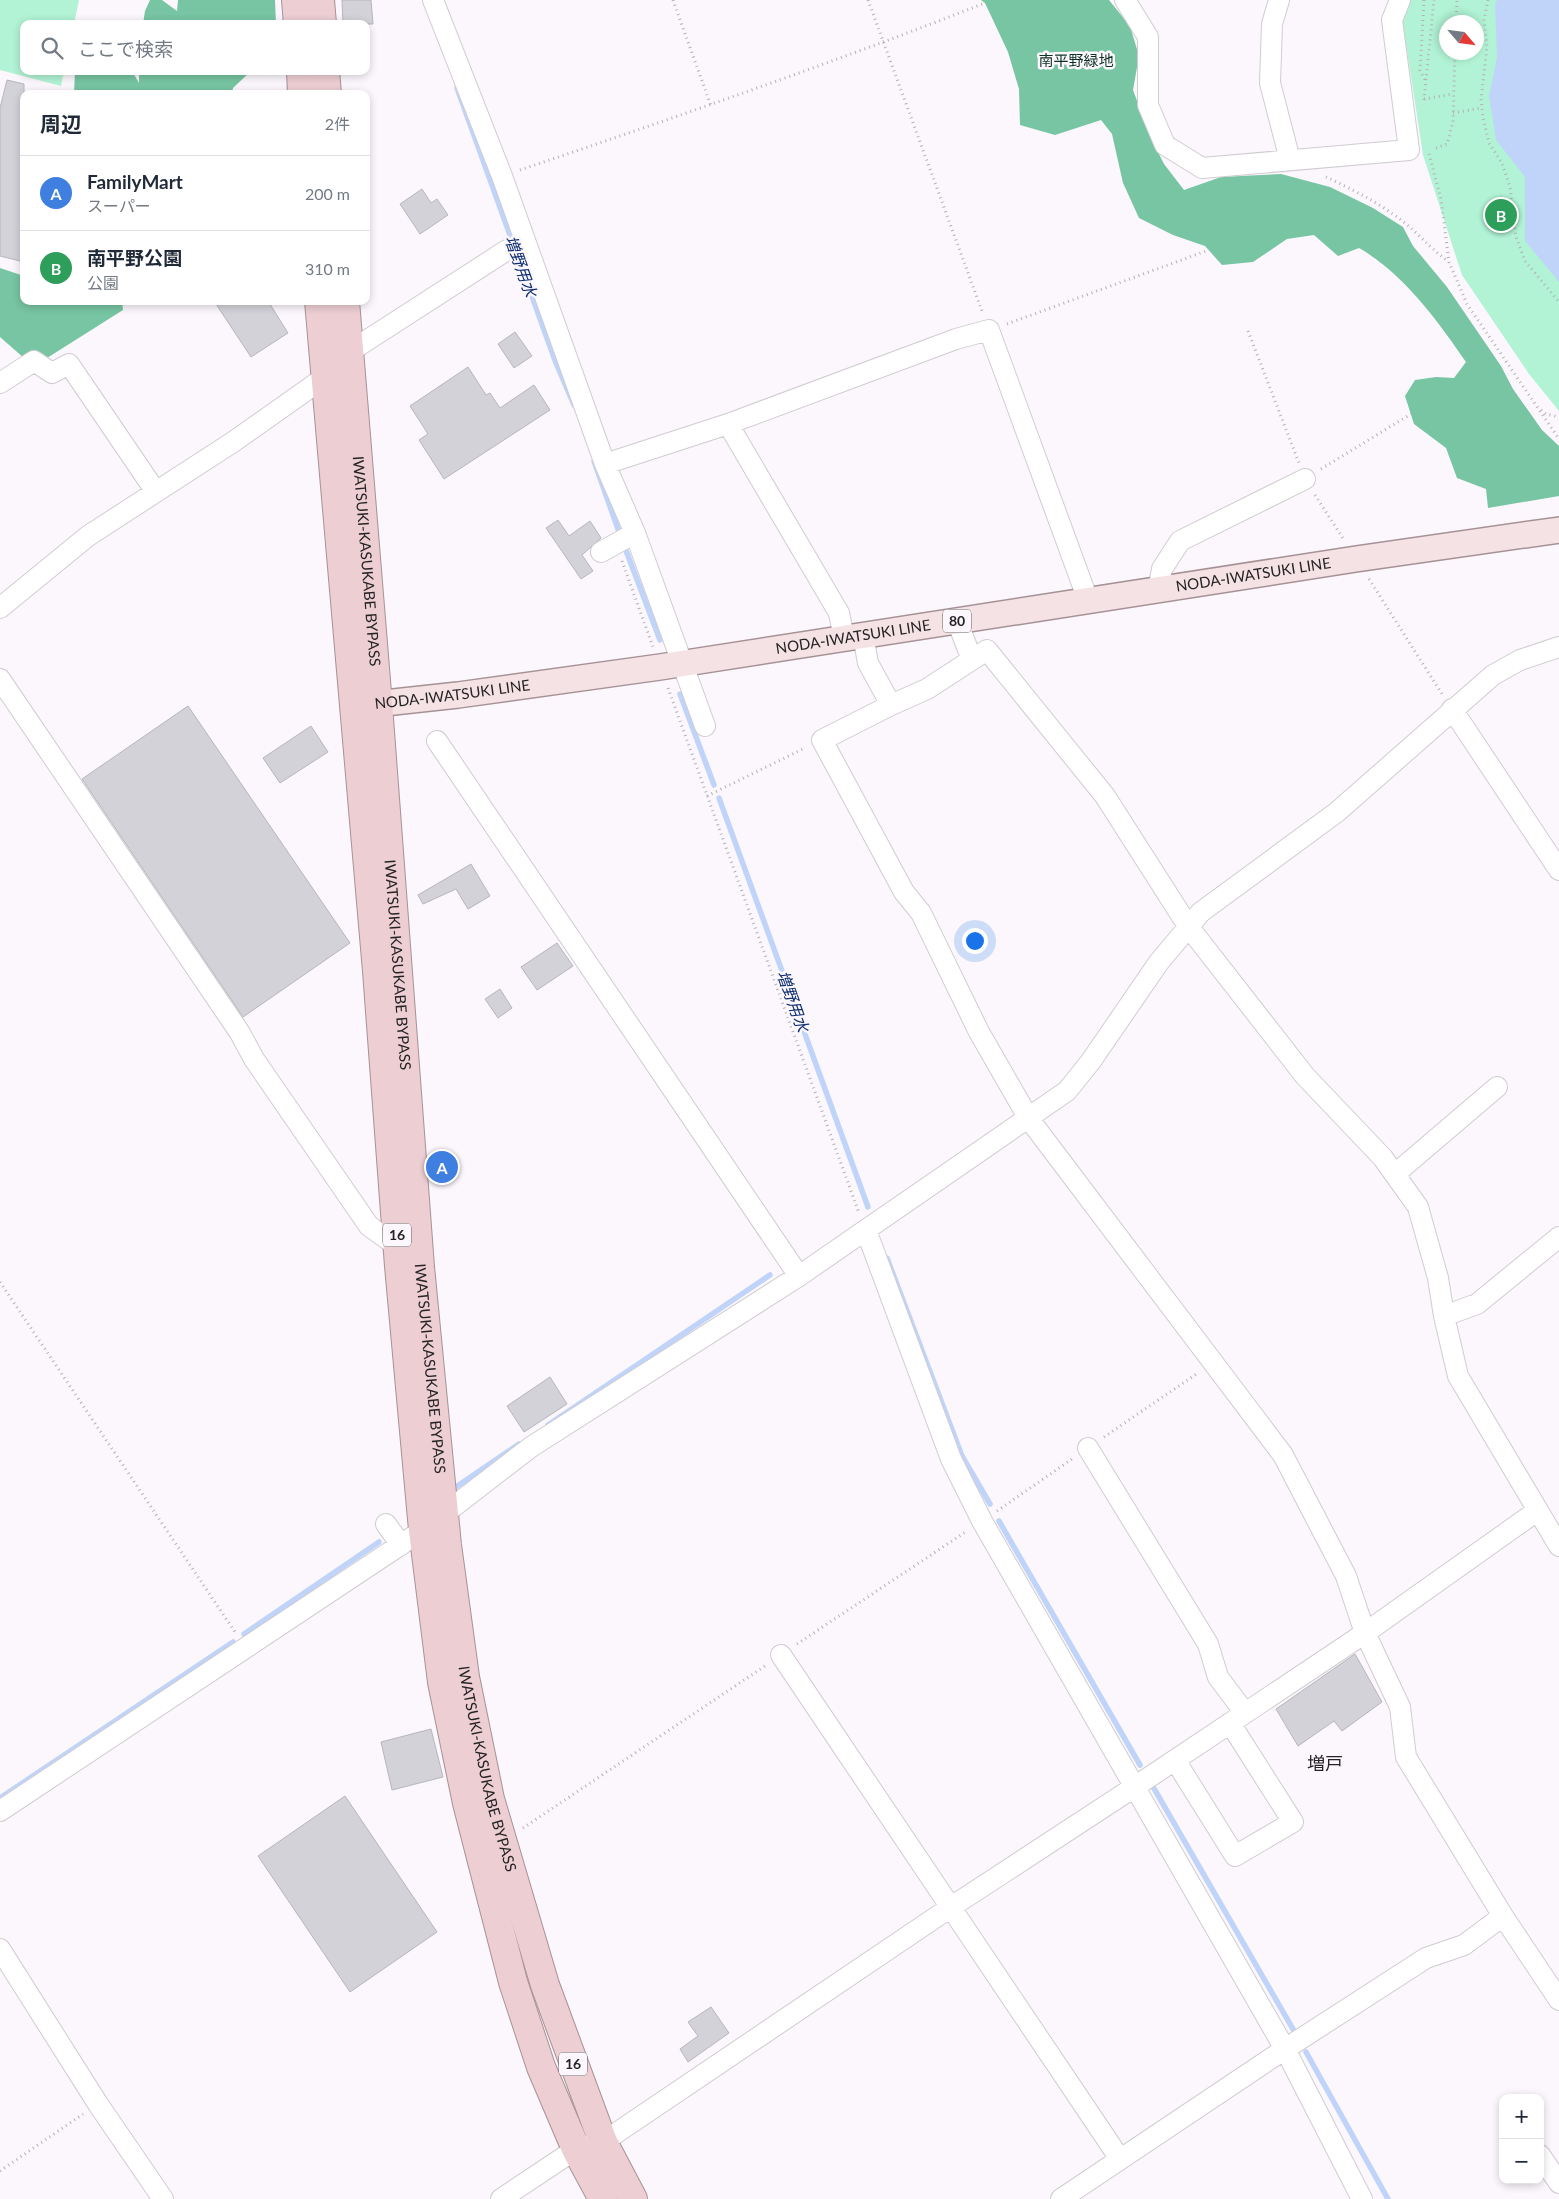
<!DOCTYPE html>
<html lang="ja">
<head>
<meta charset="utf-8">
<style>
	body { margin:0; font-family:Lato,"Noto Sans JP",sans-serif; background:#f2f2f3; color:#1f2937 }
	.controls { position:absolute; right:15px; bottom:15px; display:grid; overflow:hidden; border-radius:10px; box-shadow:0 2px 8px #0003 }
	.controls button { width:45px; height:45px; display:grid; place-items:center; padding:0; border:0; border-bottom:1px solid #e0e1e3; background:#fff; color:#1f2937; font:25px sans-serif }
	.compass { position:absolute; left:1439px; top:15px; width:45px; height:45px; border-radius:50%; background:#fff; box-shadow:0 2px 8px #0003; rotate:118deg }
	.you { position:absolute; left:974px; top:940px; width:18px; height:18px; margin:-12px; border:4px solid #fff; border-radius:50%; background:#1a73e8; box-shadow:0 0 0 8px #1a73e833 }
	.badge { display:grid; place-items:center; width:32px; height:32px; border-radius:50%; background:#b547a6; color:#fff; font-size:16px; font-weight:700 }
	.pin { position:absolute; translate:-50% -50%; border:2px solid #fff; box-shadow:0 1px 5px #0006 }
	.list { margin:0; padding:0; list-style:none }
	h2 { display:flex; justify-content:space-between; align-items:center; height:65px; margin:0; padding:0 20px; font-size:21px }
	h2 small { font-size:16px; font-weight:400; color:#747a83 }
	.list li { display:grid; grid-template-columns:32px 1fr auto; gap:15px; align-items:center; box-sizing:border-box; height:75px; padding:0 20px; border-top:1px solid #e0e1e3 }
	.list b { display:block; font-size:19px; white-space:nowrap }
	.list p { margin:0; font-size:16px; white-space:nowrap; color:#747a83 }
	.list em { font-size:16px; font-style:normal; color:#747a83 }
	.icon { flex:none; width:28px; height:28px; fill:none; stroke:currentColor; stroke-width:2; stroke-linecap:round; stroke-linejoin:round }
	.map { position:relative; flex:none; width:1559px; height:2199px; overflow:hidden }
	.search { position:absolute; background:#fff; box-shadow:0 2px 8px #0003; left:20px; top:20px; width:350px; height:55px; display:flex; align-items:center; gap:12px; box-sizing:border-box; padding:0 18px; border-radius:10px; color:#747a83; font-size:19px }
	.panel { position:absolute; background:#fff; box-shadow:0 2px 8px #0003; left:20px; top:90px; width:350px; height:215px; border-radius:10px }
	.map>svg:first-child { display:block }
</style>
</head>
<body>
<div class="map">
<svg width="1559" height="2199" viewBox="0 0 1559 2199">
	<rect width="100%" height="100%" fill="#fbf7fc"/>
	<path fill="#b1f3d4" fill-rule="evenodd" d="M 0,0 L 79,0 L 74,24 L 24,24 L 24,71 L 64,71 L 61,86 L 0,70 Z
		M 1409,0 L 1559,0 L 1559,411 L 1529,374 L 1462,275 L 1423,155 L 1402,18 ZM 1446,22 L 1476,22 L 1476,52 L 1446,52 Z"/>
	<path fill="#77c5a2" d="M 150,0 L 162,0 L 177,11 L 178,0 L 275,0 L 276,24 L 143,24 L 145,11 Z
		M 981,0 L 1109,0 L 1130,26 L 1139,56 L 1133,90 L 1150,136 L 1164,164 L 1184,190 L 1221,177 L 1281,174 L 1330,187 L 1373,208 L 1403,227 L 1413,246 L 1447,287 L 1501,366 L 1513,389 L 1542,430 L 1559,446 L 1559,496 L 1488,508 L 1486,489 L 1457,478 L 1446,448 L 1414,424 L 1405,396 L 1415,380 L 1436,377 L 1454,378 L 1466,362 C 1437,320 1404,274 1359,248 L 1338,256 L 1314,235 L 1287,239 L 1253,262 L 1222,265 L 1205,246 L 1173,235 L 1139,218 L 1123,183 L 1112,134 L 1101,120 L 1055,135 L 1020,125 L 1019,89 L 1008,52 L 985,3 Z
		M 75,71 L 132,71 L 139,83 L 139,71 L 251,71 L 233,88 L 232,94 L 74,94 Z
		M 0,268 L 24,276 L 24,301 L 122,301 L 123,310 L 47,358 L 24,358 L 0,337 Z"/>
	<path fill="#c0d4f9" d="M 1497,0 L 1559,0 L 1559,282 L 1525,241 L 1525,177 L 1496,140 L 1489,96 L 1497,57 L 1495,5 Z"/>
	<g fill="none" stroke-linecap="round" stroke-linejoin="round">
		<path stroke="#c0d4f9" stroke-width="5.5" d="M 457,88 L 556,363 L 574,405
			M 594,461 L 619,532
			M 625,548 L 660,640
			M 680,694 L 714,785
			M 719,798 L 868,1207
			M 887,1258 L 962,1456 L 990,1504
			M 548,1425 L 770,1275
			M 453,1489 L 519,1444
			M 999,1521 L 1140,1765
			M 244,1634 L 379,1542
			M 1152,1785 L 1297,2036
			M 0,1798 L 233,1642
			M 1306,2052 L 1388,2199"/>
	</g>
	<path fill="#d2d2d8" stroke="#b6b6bc" d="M 342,0 L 371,0 L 373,24 L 343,24 Z
		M 7,80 L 24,84 L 24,262 L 0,256 L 0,108 Z
		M 422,189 L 431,203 L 437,199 L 448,215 L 420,234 L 400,204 Z
		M 214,301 L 268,301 L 288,333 L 251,357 Z
		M 515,332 L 532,356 L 514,368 L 498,344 Z
		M 468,367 L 486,395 L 490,393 L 500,408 L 534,385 L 550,410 L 444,479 L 419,440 L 428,434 L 410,406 Z
		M 558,520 L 569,536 L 590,521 L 601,538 L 582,555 L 593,571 L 581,579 L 546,528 Z
		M 188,706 L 350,943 L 243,1017 L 82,779 Z
		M 311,726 L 328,752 L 280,783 L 263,758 Z
		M 471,864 L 490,896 L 468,909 L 456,889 L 423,904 L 418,895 Z
		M 557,943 L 573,966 L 537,990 L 521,967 Z
		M 500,989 L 512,1008 L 498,1018 L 485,999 Z
		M 550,1377 L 567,1404 L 524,1432 L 507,1406 Z
		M 1355,1654 L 1382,1702 L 1342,1731 L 1334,1721 L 1298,1746 L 1276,1709 Z
		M 431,1729 L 443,1777 L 392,1790 L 381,1742 Z
		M 345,1796 L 437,1932 L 350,1992 L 258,1856 Z
		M 711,2007 L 729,2033 L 688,2062 L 680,2049 L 698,2036 L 688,2022 Z"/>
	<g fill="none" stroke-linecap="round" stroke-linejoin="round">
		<g stroke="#d0ccd1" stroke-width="22">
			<path id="minor" d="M 433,0 L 502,176 L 605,464 L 635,533 L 705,726
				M 1125,0 L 1148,37 L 1148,105 L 1165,145 L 1202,168 L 1409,150 L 1392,20 L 1400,0
				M 1279,0 L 1272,24 L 1270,83 L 1290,160
				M 0,383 L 34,361 L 52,373 L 69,364 L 156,492
				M 728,424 L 839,613 L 844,638
				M 605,464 L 728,424 L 956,339 L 989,330 L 1088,600
				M 601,552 L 635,533
				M 1158,590 L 1162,569 L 1180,541 L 1305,479
				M 0,608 L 88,536 L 233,442 L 325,377 L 349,352 L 507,250
				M 957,621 L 972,660
				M 863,635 L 868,663 L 891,705
				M 0,679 L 240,1033 L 254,1059 L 369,1226 L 397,1246
				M 1452,709 L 1559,870
				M 437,741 L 799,1276
				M 1395,1174 L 1497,1087
				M 866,1230 L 951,1459 L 982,1521 L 1285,2049 L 1362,2199
				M 1444,1316 L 1477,1304 L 1559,1237
				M 1088,1448 L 1208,1644 L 1218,1677 L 1245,1713
				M 444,1514 L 531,1447 L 799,1276 L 1067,1091 L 1091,1061 L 1159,962 L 1201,912 L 1337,812 L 1493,675 L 1520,660 L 1559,647
				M 386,1524 L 401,1545
				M 1559,1546 L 1458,1376 L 1444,1316 L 1438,1278 L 1418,1207 L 1383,1158 L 1305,1076 L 1188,926 L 1105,796 L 987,650 L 927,689 L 891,705 L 822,740 L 904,892 L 921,913 L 979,1032 L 1029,1119 L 1283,1455 L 1346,1576 L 1365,1633 L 1400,1707 L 1406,1757 L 1503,1916 L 1559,2000
				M 781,1655 L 1120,2159
				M 1175,1760 L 1235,1856 L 1293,1822 L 1230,1723
				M 0,1811 L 423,1530
				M 0,1949 L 98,2104 L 163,2199
				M 1540,2155 L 1559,2183
				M 501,2199 L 576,2149 L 603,2142 L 951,1907 L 1136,1786 L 1365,1633 L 1537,1511
				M 1061,2199 L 1285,2049 L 1426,1958 L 1464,1945 L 1503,1916"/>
		</g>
		<g stroke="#a69296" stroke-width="28">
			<g id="major">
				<path id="s1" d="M 357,706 L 458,695 L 660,667 L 1356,559 L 1559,530"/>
			</g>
		</g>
		<g stroke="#a69296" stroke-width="30">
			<g id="highway">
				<path d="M 296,0 L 298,24"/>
				<path d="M 320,0 L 322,24"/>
				<path d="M 301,71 L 302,94"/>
				<path d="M 325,71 L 327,94"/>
				<path d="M 319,301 L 377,971 L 399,1266 L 423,1530 L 442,1682 L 467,1803 L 513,1982 L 541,2067 L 576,2149 L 603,2199"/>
				<path id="s2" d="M 345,301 L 378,705 L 420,1267 L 447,1545 L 465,1677 L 490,1799 L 545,1985 L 603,2142 L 633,2199"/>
			</g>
		</g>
		<path stroke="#b4b1b5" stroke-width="3" stroke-dasharray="1 4" stroke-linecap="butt" d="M 673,0 L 711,106
			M 868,0 L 982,311
			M 1424,0 L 1420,70 L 1425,80
			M 1488,0 L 1484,20 L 1487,47 L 1481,99 L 1483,118 L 1489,143 L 1502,163 L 1510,187 L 1516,237 L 1525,261 L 1559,302
			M 1456,22 L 1457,0
			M 1424,99 L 1453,94
			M 1424,100 L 1434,0
			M 1453,113 L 1482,108
			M 1436,148 L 1447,144 L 1453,122 L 1455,52
			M 1429,154 L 1441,199 L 1449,262 L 1467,304 L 1559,439
			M 520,170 C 677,117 832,63 985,3
			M 1326,177 C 1356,191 1389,208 1413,230 C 1425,241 1435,252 1448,261
			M 1007,324 L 1206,251
			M 1248,331 L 1299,463
			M 1541,410 L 1546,414 L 1559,417
			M 1321,469 L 1411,414
			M 1315,495 L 1344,540
			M 622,561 L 653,647
			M 1369,579 L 1442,694
			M 668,688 L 859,1213
			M 707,796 L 805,748
			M 0,1282 L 235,1632
			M 1104,1437 L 1198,1373
			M 997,1511 L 1072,1459
			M 797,1644 L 967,1531
			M 523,1828 L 765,1666
			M 0,2171 L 83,2114"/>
		<use href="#minor" stroke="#fff" stroke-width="20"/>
		<use href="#major" stroke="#f4e2e5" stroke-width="25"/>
		<use href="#highway" stroke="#ecced3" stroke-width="28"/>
	</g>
	<g text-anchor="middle" stroke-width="5" stroke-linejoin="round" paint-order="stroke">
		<g fill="#fbf7fc" stroke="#656366" stroke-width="1">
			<rect x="943" y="609.5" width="28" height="23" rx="4"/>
			<rect x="383" y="1223.5" width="28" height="23" rx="4"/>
			<rect x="559" y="2052.5" width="28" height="23" rx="4"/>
		</g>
		<g font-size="14" font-weight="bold" fill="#252325">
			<text x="957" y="626">80</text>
			<text x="397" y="1240">16</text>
			<text x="573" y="2069">16</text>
		</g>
		<g font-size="15" fill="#0d3223" stroke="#fbf7fc">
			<text x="1076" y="66">南平野緑地</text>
		</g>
		<g font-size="15" fill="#252325" stroke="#fbf7fc">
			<text dy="5" stroke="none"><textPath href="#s2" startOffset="261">IWATSUKI-KASUKABE BYPASS</textPath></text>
			<text dy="5" stroke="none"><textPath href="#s1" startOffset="906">NODA-IWATSUKI LINE</textPath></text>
			<text dy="5" stroke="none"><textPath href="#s1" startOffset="501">NODA-IWATSUKI LINE</textPath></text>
			<text dy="5" stroke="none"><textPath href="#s1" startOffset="96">NODA-IWATSUKI LINE</textPath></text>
			<text dy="5" stroke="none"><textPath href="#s2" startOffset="666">IWATSUKI-KASUKABE BYPASS</textPath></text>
			<text dy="5" stroke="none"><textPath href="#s2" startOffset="1071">IWATSUKI-KASUKABE BYPASS</textPath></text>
			<text dy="5" stroke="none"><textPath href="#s2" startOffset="1476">IWATSUKI-KASUKABE BYPASS</textPath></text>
		</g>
		<g font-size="16" font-style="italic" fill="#0f2f73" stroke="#fbf7fc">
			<text transform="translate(521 266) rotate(70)" y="6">増野用水</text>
			<text transform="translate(793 1001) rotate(70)" y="6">増野用水</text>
		</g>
		<g font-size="18" fill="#252325" stroke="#fbf7fc">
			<text x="1325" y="1770">増戸</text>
		</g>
	</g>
</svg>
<div class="controls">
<button>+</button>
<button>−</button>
</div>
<svg class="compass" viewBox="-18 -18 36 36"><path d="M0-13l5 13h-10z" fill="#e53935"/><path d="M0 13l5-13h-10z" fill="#747a83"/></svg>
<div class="you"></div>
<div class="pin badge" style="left:442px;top:1167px;background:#3f7fe0">A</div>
<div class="pin badge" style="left:1501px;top:215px;background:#2e9e5b">B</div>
<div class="search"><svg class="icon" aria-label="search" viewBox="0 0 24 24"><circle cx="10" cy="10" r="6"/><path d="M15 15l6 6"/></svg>ここで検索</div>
<section class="panel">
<h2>周辺<small>2件</small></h2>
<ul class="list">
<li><span class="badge" style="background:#3f7fe0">A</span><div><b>FamilyMart</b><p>スーパー</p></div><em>200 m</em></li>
<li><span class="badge" style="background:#2e9e5b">B</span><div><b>南平野公園</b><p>公園</p></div><em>310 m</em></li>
</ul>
</section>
</div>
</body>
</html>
